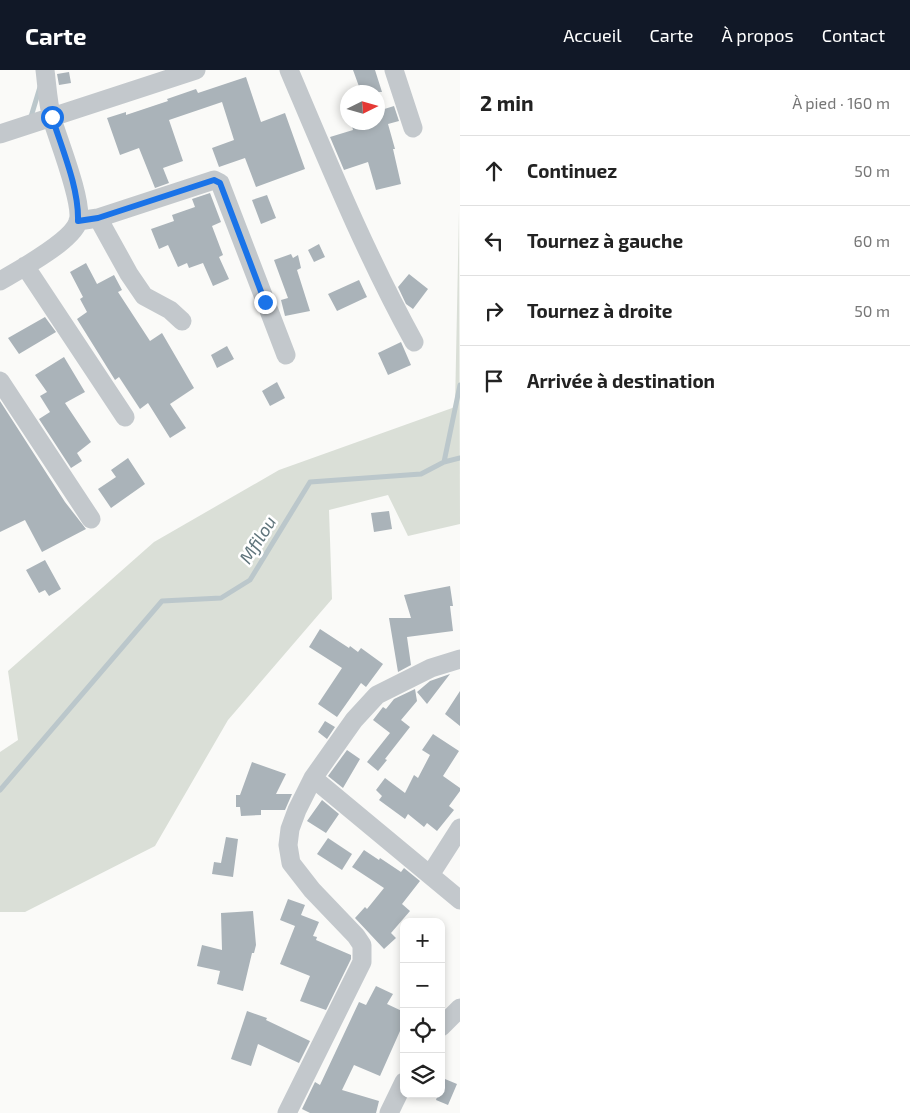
<!DOCTYPE html>
<html lang="fr">
<head>
<meta charset="utf-8">
<style>
	body { margin:0; font-family:"Exo 2",sans-serif; background:#f2f2f2; color:#222 }
	.controls { position:absolute; right:15px; bottom:15px; display:grid; overflow:hidden; border-radius:10px; box-shadow:0 2px 8px #0003 }
	.controls button { width:45px; height:45px; display:grid; place-items:center; padding:0; border:0; border-bottom:1px solid #e0e0e0; background:#fff; color:#222; font:25px sans-serif }
	.compass { position:absolute; left:340px; top:15px; width:45px; height:45px; border-radius:50%; background:#fff; box-shadow:0 2px 8px #0003; rotate:85deg }
	.stop { position:absolute; width:15px; height:15px; margin:-11px; border:4px solid #1a73e8; border-radius:50%; background:#fff }
	.stop.end { background:#1a73e8; border-color:#fff; box-shadow:0 1px 5px #0008 }
	.list { margin:0; padding:0; list-style:none }
	h2 { display:flex; justify-content:space-between; align-items:center; height:65px; margin:0; padding:0 20px; font-size:21px }
	h2 small { font-size:16px; font-weight:400; color:#767676 }
	.list li { display:grid; grid-template-columns:32px 1fr auto; gap:15px; align-items:center; box-sizing:border-box; height:70px; padding:0 20px; border-top:1px solid #e0e0e0 }
	.list b { display:block; font-size:19px; white-space:nowrap }
	.list em { font-size:16px; font-style:normal; color:#767676 }
	.icon { flex:none; width:28px; height:28px; fill:none; stroke:currentColor; stroke-width:2; stroke-linecap:round; stroke-linejoin:round }
	.map { position:relative; flex:none; width:460px; height:1043px; overflow:hidden }
	header { display:flex; align-items:center; gap:30px; box-sizing:border-box; height:70px; padding:0 25px; background:#111827; color:#fff }
	header strong { font-size:24px }
	nav { display:flex; gap:28px; margin-inline-start:auto; font-size:18px }
	main { display:flex }
	aside { flex:1; background:#fff }
	.map>svg:first-child { display:block }
</style>
</head>
<body>
<header>
<strong>Carte</strong>
<nav><a>Accueil</a><a>Carte</a><a>À propos</a><a>Contact</a></nav>
</header>
<main>
<div class="map">
<svg width="460" height="1043" viewBox="0 0 460 1043">
	<rect width="100%" height="100%" fill="#fafaf8"/>
	<path fill="#dadfd7" d="M 459,141 L 460,454 L 408,466 L 388,425 L 329,440 L 332,529 L 228,650 L 155,776 L 25,842 L 0,842 L 0,682 L 18,670 L 8,601 L 154,472 L 279,400 L 455,337 Z"/>
	<g fill="none" stroke-linecap="round" stroke-linejoin="round">
		<path stroke="#bbc7cb" stroke-width="5" d="M 30,50 L 40,17
			M 444,392 L 460,315
			M 0,720 L 162,531 L 221,528 L 250,510 L 310,412 L 421,404 L 444,392 L 460,388"/>
	</g>
	<path fill="#aab3b9" d="M 353,0 L 375,0 L 382,22 L 361,22 Z
		M 69,2 L 71,13 L 59,15 L 57,4 Z
		M 246,7 L 261,52 L 285,43 L 305,99 L 256,117 L 245,88 L 219,97 L 212,78 L 234,70 L 222,32 L 169,50 L 183,91 L 163,98 L 169,113 L 155,118 L 139,78 L 120,85 L 107,48 L 126,42 L 126,45 L 168,31 L 167,29 L 196,19 L 198,23 Z
		M 394,36 L 399,51 L 388,54 L 395,79 L 393,79 L 401,114 L 376,120 L 368,92 L 344,100 L 330,67 L 353,60 L 351,52 L 378,52 L 378,41 Z
		M 210,123 L 221,152 L 212,156 L 223,185 L 219,187 L 229,209 L 213,216 L 203,193 L 189,198 L 187,193 L 178,197 L 168,175 L 159,179 L 151,159 L 174,151 L 172,145 L 195,137 L 192,129 Z
		M 267,125 L 276,148 L 261,154 L 252,130 Z
		M 319,174 L 325,187 L 314,192 L 308,180 Z
		M 291,184 L 293,188 L 298,185 L 301,198 L 297,200 L 310,241 L 285,246 L 281,230 L 288,228 L 274,190 Z
		M 86,193 L 97,214 L 114,205 L 122,220 L 118,222 L 150,271 L 162,263 L 194,318 L 170,334 L 186,358 L 170,368 L 148,333 L 140,339 L 119,307 L 115,310 L 77,249 L 87,242 L 80,229 L 83,227 L 70,202 Z
		M 409,204 L 428,219 L 413,239 L 406,234 L 398,217 Z
		M 359,210 L 367,227 L 337,241 L 328,224 Z
		M 45,247 L 56,262 L 19,284 L 8,268 Z
		M 401,272 L 411,295 L 388,305 L 378,283 Z
		M 227,276 L 234,289 L 217,298 L 211,285 Z
		M 64,287 L 85,322 L 65,333 L 91,372 L 77,383 L 82,391 L 71,398 L 39,349 L 50,342 L 40,326 L 47,322 L 35,305 Z
		M 277,312 L 285,328 L 270,336 L 262,321 Z
		M 0,331 L 65,432 L 86,459 L 42,482 L 25,450 L 0,462 Z
		M 128,388 L 145,414 L 111,438 L 98,419 L 116,407 L 111,400 Z
		M 389,441 L 392,459 L 374,462 L 371,443 Z
		M 45,490 L 61,519 L 49,526 L 45,520 L 39,523 L 26,500 Z
		M 450,516 L 453,536 L 450,536 L 453,561 L 407,567 L 411,595 L 398,602 L 389,548 L 411,548 L 404,525 Z
		M 320,559 L 349,578 L 350,576 L 358,582 L 361,578 L 383,594 L 366,617 L 361,613 L 337,647 L 318,634 L 342,598 L 309,577 Z
		M 450,604 L 427,634 L 417,622 L 430,611 Z
		M 415,619 L 417,631 L 401,650 L 410,657 L 385,689 L 387,690 L 378,701 L 367,692 L 390,663 L 373,650 L 383,637 L 386,639 L 394,629 Z
		M 460,621 L 460,656 L 445,644 Z
		M 325,651 L 335,657 L 327,669 L 318,662 Z
		M 433,664 L 459,681 L 443,706 L 460,718 L 460,721 L 449,736 L 454,740 L 437,761 L 427,753 L 424,757 L 408,744 L 405,749 L 379,730 L 382,726 L 376,720 L 385,708 L 405,723 L 414,705 L 418,708 L 430,685 L 422,680 Z
		M 347,680 L 360,689 L 343,718 L 328,706 Z
		M 252,692 L 286,704 L 276,724 L 292,724 L 285,740 L 261,740 L 261,745 L 241,746 L 240,737 L 236,737 L 236,725 L 240,725 Z
		M 322,730 L 339,744 L 326,763 L 307,751 Z
		M 226,767 L 238,769 L 233,807 L 212,804 L 214,792 L 221,793 Z
		M 328,768 L 352,784 L 342,800 L 317,784 Z
		M 364,780 L 379,790 L 380,788 L 401,802 L 404,798 L 420,811 L 402,834 L 410,841 L 391,863 L 396,868 L 384,879 L 355,848 L 365,837 L 367,839 L 384,818 L 352,797 Z
		M 288,829 L 305,835 L 301,845 L 319,852 L 313,866 L 317,867 L 316,870 L 351,885 L 351,889 L 326,940 L 300,931 L 310,906 L 280,894 L 295,856 L 280,850 Z
		M 253,841 L 256,875 L 254,883 L 252,883 L 243,921 L 217,914 L 220,901 L 197,896 L 202,875 L 222,880 L 221,843 Z
		M 376,916 L 393,924 L 387,934 L 404,942 L 404,952 L 380,1006 L 354,995 L 342,1020 L 379,1031 L 376,1043 L 310,1043 L 302,1039 L 315,1012 L 320,1015 L 359,932 L 366,935 Z
		M 247,941 L 267,948 L 266,950 L 310,971 L 299,993 L 258,974 L 251,996 L 231,989 Z
		M 445,1009 L 457,1014 L 448,1035 L 436,1030 L 438,1024 L 441,1024 L 441,1017 Z"/>
	<g fill="none" stroke-linecap="round" stroke-linejoin="round">
		<path stroke="#c3c8cc" stroke-width="19" d="M 289,0 C 328,92 366,185 414,272
			M 394,0 L 413,58
			M 0,64 L 196,0
			M 98,148 L 129,204 L 144,226 L 170,240 L 182,251
			M 78,151 L 98,148 L 214,110 L 220,113 L 286,285
			M 25,196 L 125,347
			M 0,211 C 19,200 71,172 78,152 C 84,134 58,69 52,49 C 48,34 47,16 45,0
			M 0,311 L 91,449
			M 313,708 L 460,830
			M 430,805 L 460,758
			M 441,957 L 460,938
			M 287,1043 L 362,892 L 362,875 L 356,866 L 312,820 L 291,793 L 288,775 L 290,759 L 297,740 L 313,708 L 354,650 L 377,625 L 431,598 L 460,589
			M 389,1043 L 404,1012"/>
	</g>
	<g fill="none" stroke-linecap="round" stroke-linejoin="round">
		<path stroke="#1a73e8" stroke-width="6" d="M 52,47 C 62,79 79,118 78,151 L 98,148 L 214,110 L 220,113 L 265,232"/>
	</g>
	<g text-anchor="middle" stroke-width="5" stroke-linejoin="round" paint-order="stroke">
		<g font-size="18" font-style="italic" fill="#60757c" stroke="#fff">
			<text transform="translate(258 470) rotate(-58)" y="6">Mfilou</text>
		</g>
	</g>
</svg>
<div class="controls">
<button>+</button>
<button>−</button>
<button><svg class="icon" aria-label="locate" viewBox="0 0 24 24"><circle cx="12" cy="12" r="6"/><path d="M12 2v4M12 18v4M2 12h4M18 12h4"/></svg></button>
<button><svg class="icon" aria-label="layers" viewBox="0 0 24 24"><path d="M12 4l9 5-9 5-9-5zM3 14l9 5 9-5"/></svg></button>
</div>
<svg class="compass" viewBox="-18 -18 36 36"><path d="M0-13l5 13h-10z" fill="#e53935"/><path d="M0 13l5-13h-10z" fill="#767676"/></svg>
<div class="stop" style="left:52px;top:47px"></div>
<div class="stop end" style="left:265px;top:232px"></div>
</div>
<aside>
<h2>2 min<small>À pied · 160 m</small></h2>
<ul class="list">
<li><svg class="icon" aria-label="ahead" viewBox="0 0 24 24"><path d="M12 20V5M6 11l6-6 6 6"/></svg><div><b>Continuez</b></div><em>50 m</em></li>
<li><svg class="icon" aria-label="left" viewBox="0 0 24 24"><path d="M17 20v-9H6M10 6l-5 5 5 5"/></svg><div><b>Tournez à gauche</b></div><em>60 m</em></li>
<li><svg class="icon" aria-label="right" viewBox="0 0 24 24"><path d="M7 20v-9h11M14 6l5 5-5 5"/></svg><div><b>Tournez à droite</b></div><em>50 m</em></li>
<li><svg class="icon" aria-label="arrive" viewBox="0 0 24 24"><path d="M6 21V4h12l-3 4 3 4H6"/></svg><div><b>Arrivée à destination</b></div></li>
</ul>
</aside>
</main>
</body>
</html>
